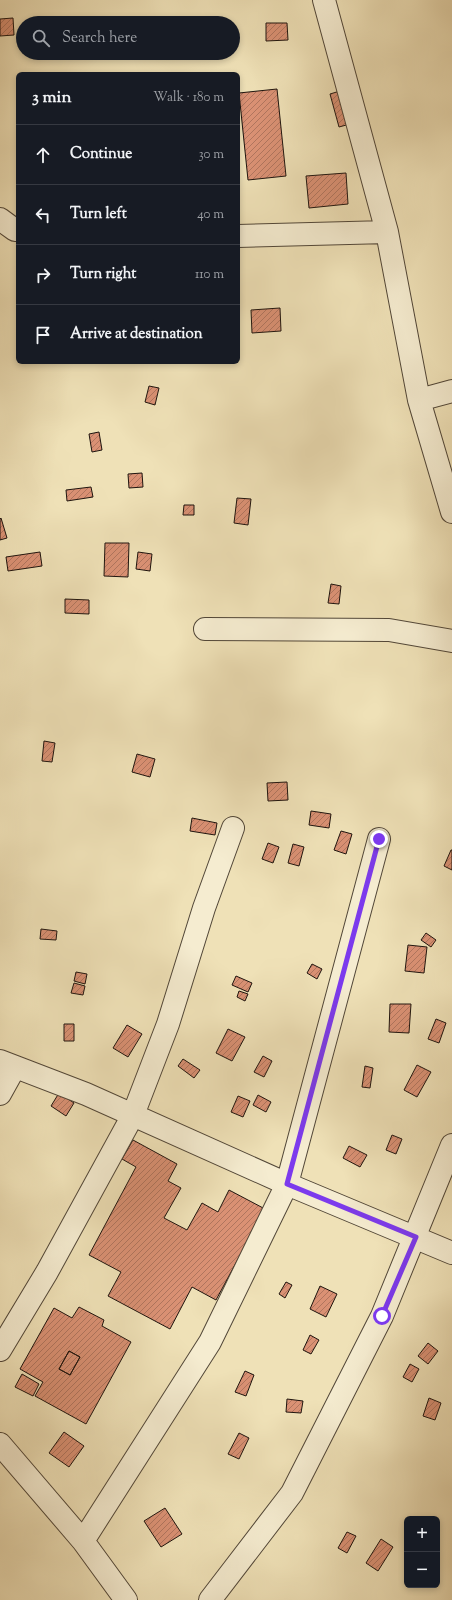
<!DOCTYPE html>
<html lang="en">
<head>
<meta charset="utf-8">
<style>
	body { margin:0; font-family:"Sorts Mill Goudy",serif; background:#20242c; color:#f1f3f6 }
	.controls { position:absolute; right:12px; bottom:12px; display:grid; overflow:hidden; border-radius:6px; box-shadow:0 2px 6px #0003 }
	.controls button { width:36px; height:36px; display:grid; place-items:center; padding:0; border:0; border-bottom:1px solid #363941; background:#171b24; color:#f1f3f6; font:20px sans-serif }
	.stop { position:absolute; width:12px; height:12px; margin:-9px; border:3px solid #7c3aed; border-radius:50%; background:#fff }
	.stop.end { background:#7c3aed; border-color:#fff; box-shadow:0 1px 4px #0008 }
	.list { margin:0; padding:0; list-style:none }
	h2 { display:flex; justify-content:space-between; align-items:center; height:52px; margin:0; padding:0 16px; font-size:17px }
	h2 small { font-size:13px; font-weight:400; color:#9ea1a6 }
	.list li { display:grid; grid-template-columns:26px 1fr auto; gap:12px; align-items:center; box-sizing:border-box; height:60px; padding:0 16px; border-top:1px solid #363941 }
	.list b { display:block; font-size:15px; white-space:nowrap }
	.list em { font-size:13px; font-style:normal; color:#9ea1a6 }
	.icon { flex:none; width:22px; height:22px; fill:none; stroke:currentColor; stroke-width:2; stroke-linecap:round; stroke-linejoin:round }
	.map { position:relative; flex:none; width:452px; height:1600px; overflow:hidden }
	.search { position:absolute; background:#171b24; box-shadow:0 2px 6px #0003; left:16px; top:16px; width:224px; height:44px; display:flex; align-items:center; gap:10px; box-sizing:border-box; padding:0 14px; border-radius:22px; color:#9ea1a6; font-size:15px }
	.panel { position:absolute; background:#171b24; box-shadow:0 2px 6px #0003; left:16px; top:72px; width:224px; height:292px; border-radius:6px }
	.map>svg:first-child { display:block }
</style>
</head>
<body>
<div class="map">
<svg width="452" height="1600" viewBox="0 0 452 1600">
	<defs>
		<pattern id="building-hatch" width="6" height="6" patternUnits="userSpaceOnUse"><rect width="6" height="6" fill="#da9174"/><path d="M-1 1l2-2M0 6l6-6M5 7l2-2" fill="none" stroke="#b0755e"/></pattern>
	</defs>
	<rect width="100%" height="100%" fill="#efe1b7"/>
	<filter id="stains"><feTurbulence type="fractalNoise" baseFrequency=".005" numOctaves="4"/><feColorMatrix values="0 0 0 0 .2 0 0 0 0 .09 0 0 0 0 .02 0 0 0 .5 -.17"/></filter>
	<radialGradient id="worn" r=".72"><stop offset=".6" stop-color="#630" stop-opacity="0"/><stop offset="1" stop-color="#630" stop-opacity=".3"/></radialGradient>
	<path fill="url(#building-hatch)" stroke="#1e140e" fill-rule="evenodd" d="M 13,18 L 14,35 L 0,36 L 0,19 Z
		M 266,23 L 287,23 L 288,40 L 266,41 Z
		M 277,89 L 286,176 L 248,180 L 239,93 Z
		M 340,91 L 350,124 L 339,127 L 330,94 Z
		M 346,173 L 348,204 L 309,208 L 306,176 Z
		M 280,308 L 281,331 L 252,333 L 251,310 Z
		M 149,386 L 159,388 L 155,405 L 145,402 Z
		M 99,432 L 102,450 L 92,452 L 89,434 Z
		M 142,473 L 143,487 L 129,488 L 128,474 Z
		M 91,487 L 93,497 L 67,501 L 66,490 Z
		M 237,498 L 251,499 L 248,525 L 234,523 Z
		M 184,505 L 194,505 L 194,515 L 183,515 Z
		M 1,518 L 7,538 L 0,540 L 0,519 Z
		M 105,543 L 129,543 L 128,577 L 104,576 Z
		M 40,552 L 42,566 L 8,571 L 6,557 Z
		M 138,552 L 152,554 L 150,571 L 136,569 Z
		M 331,584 L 341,586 L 339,604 L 328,603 Z
		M 65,599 L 89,600 L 89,614 L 65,613 Z
		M 44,741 L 55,743 L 52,762 L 42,761 Z
		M 137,754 L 155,759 L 150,777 L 132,772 Z
		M 287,782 L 288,800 L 268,801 L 267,783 Z
		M 311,811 L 331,814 L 329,828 L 309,825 Z
		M 192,818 L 217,823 L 215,835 L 190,831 Z
		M 341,831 L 352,834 L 346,854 L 334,850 Z
		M 268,843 L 279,847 L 273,863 L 262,859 Z
		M 293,844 L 304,847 L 299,866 L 288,863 Z
		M 451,850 L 452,850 L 452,870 L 444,866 Z
		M 41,929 L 57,931 L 56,940 L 40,939 Z
		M 426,933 L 436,940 L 431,947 L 421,940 Z
		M 408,945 L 427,947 L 424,973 L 405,971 Z
		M 312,964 L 322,969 L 317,979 L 307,973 Z
		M 76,972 L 87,974 L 85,984 L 74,981 Z
		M 236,976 L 252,983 L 248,992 L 232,985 Z
		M 74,983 L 85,986 L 83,995 L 71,993 Z
		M 239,991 L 248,994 L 245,1001 L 237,997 Z
		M 390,1004 L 411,1004 L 409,1033 L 389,1032 Z
		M 436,1019 L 446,1023 L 439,1043 L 428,1039 Z
		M 64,1024 L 74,1024 L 74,1041 L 64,1041 Z
		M 127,1025 L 142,1034 L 128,1057 L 113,1048 Z
		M 228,1029 L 245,1037 L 232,1061 L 216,1053 Z
		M 263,1056 L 272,1061 L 264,1077 L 254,1072 Z
		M 183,1059 L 200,1070 L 194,1078 L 178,1066 Z
		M 417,1065 L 431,1072 L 417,1097 L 404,1090 Z
		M 365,1066 L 373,1068 L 370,1088 L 362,1087 Z
		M 59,1093 L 74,1103 L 66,1116 L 51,1106 Z
		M 258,1095 L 271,1102 L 266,1112 L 253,1105 Z
		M 238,1096 L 250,1101 L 243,1117 L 231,1112 Z
		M 392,1135 L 402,1139 L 396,1154 L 386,1150 Z
		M 133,1140 L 177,1164 L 168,1181 L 181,1188 L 164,1218 L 187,1230 L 202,1203 L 218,1212 L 229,1190 L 265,1209 L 216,1300 L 192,1287 L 170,1329 L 108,1296 L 121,1272 L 89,1255 L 136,1167 L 122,1159 Z
		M 349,1146 L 367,1155 L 360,1167 L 343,1158 Z
		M 286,1282 L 292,1285 L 285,1298 L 279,1294 Z
		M 320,1286 L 337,1294 L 326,1317 L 310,1309 Z
		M 79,1307 L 104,1320 L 102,1326 L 131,1342 L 86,1424 L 35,1396 L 43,1382 L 20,1369 L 54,1308 L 72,1318 ZM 69,1351 L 80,1357 L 70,1375 L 59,1369 Z
		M 310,1335 L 319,1340 L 311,1354 L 303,1350 Z
		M 428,1343 L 438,1351 L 428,1364 L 418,1356 Z
		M 69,1351 L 80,1357 L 70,1375 L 59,1369 Z
		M 410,1364 L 419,1369 L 412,1382 L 403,1377 Z
		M 245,1371 L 254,1375 L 246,1396 L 235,1392 Z
		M 22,1374 L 39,1384 L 33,1396 L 15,1387 Z
		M 429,1398 L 441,1403 L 435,1420 L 423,1416 Z
		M 287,1399 L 303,1401 L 301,1413 L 286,1412 Z
		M 64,1432 L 84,1446 L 69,1467 L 49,1453 Z
		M 239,1433 L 249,1438 L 239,1459 L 228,1454 Z
		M 165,1508 L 182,1534 L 161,1547 L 144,1521 Z
		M 347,1532 L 356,1536 L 347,1553 L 338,1548 Z
		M 381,1539 L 393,1547 L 378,1571 L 366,1563 Z"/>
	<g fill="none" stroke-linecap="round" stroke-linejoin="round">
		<g stroke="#524738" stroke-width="24">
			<path id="minor" d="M 324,0 L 387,232 L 419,400 L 452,512
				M 0,219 L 15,230 L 18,230
				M 238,236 L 387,232
				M 419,400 L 452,391
				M 205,629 L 389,630 L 452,641
				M 0,1061 L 86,1094 L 287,1184 L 452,1253
				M 0,1094 L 15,1067
				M 0,1350 L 47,1272 L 133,1115 L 168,1024 L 204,908 L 233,828
				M 0,1444 L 83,1541 L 126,1600
				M 83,1541 L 210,1342 L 287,1184 L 379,839
				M 210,1600 L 292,1493 L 382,1316 L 452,1145"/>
		</g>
		<use href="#minor" stroke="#f5ecd0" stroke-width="22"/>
	</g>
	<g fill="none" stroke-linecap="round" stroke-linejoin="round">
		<path stroke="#7c3aed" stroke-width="5" d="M 379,839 L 287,1184 L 416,1237 L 382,1316"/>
	</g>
	<rect width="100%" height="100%" filter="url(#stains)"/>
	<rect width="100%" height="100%" fill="url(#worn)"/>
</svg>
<div class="controls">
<button>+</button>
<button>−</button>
</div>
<div class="stop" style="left:382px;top:1316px"></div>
<div class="stop end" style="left:379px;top:839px"></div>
<div class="search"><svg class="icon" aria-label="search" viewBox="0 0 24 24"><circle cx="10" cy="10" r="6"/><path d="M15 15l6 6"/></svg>Search here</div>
<section class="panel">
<h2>3 min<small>Walk · 180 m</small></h2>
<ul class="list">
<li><svg class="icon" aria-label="ahead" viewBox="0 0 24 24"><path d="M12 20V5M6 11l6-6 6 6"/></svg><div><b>Continue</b></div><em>30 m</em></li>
<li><svg class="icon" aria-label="left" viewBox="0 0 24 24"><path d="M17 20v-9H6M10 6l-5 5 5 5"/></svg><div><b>Turn left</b></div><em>40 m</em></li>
<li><svg class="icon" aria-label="right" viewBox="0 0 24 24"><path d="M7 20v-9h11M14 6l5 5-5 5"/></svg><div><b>Turn right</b></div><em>110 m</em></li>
<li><svg class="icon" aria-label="arrive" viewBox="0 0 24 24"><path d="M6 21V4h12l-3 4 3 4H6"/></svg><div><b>Arrive at destination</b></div></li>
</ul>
</section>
</div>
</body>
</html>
